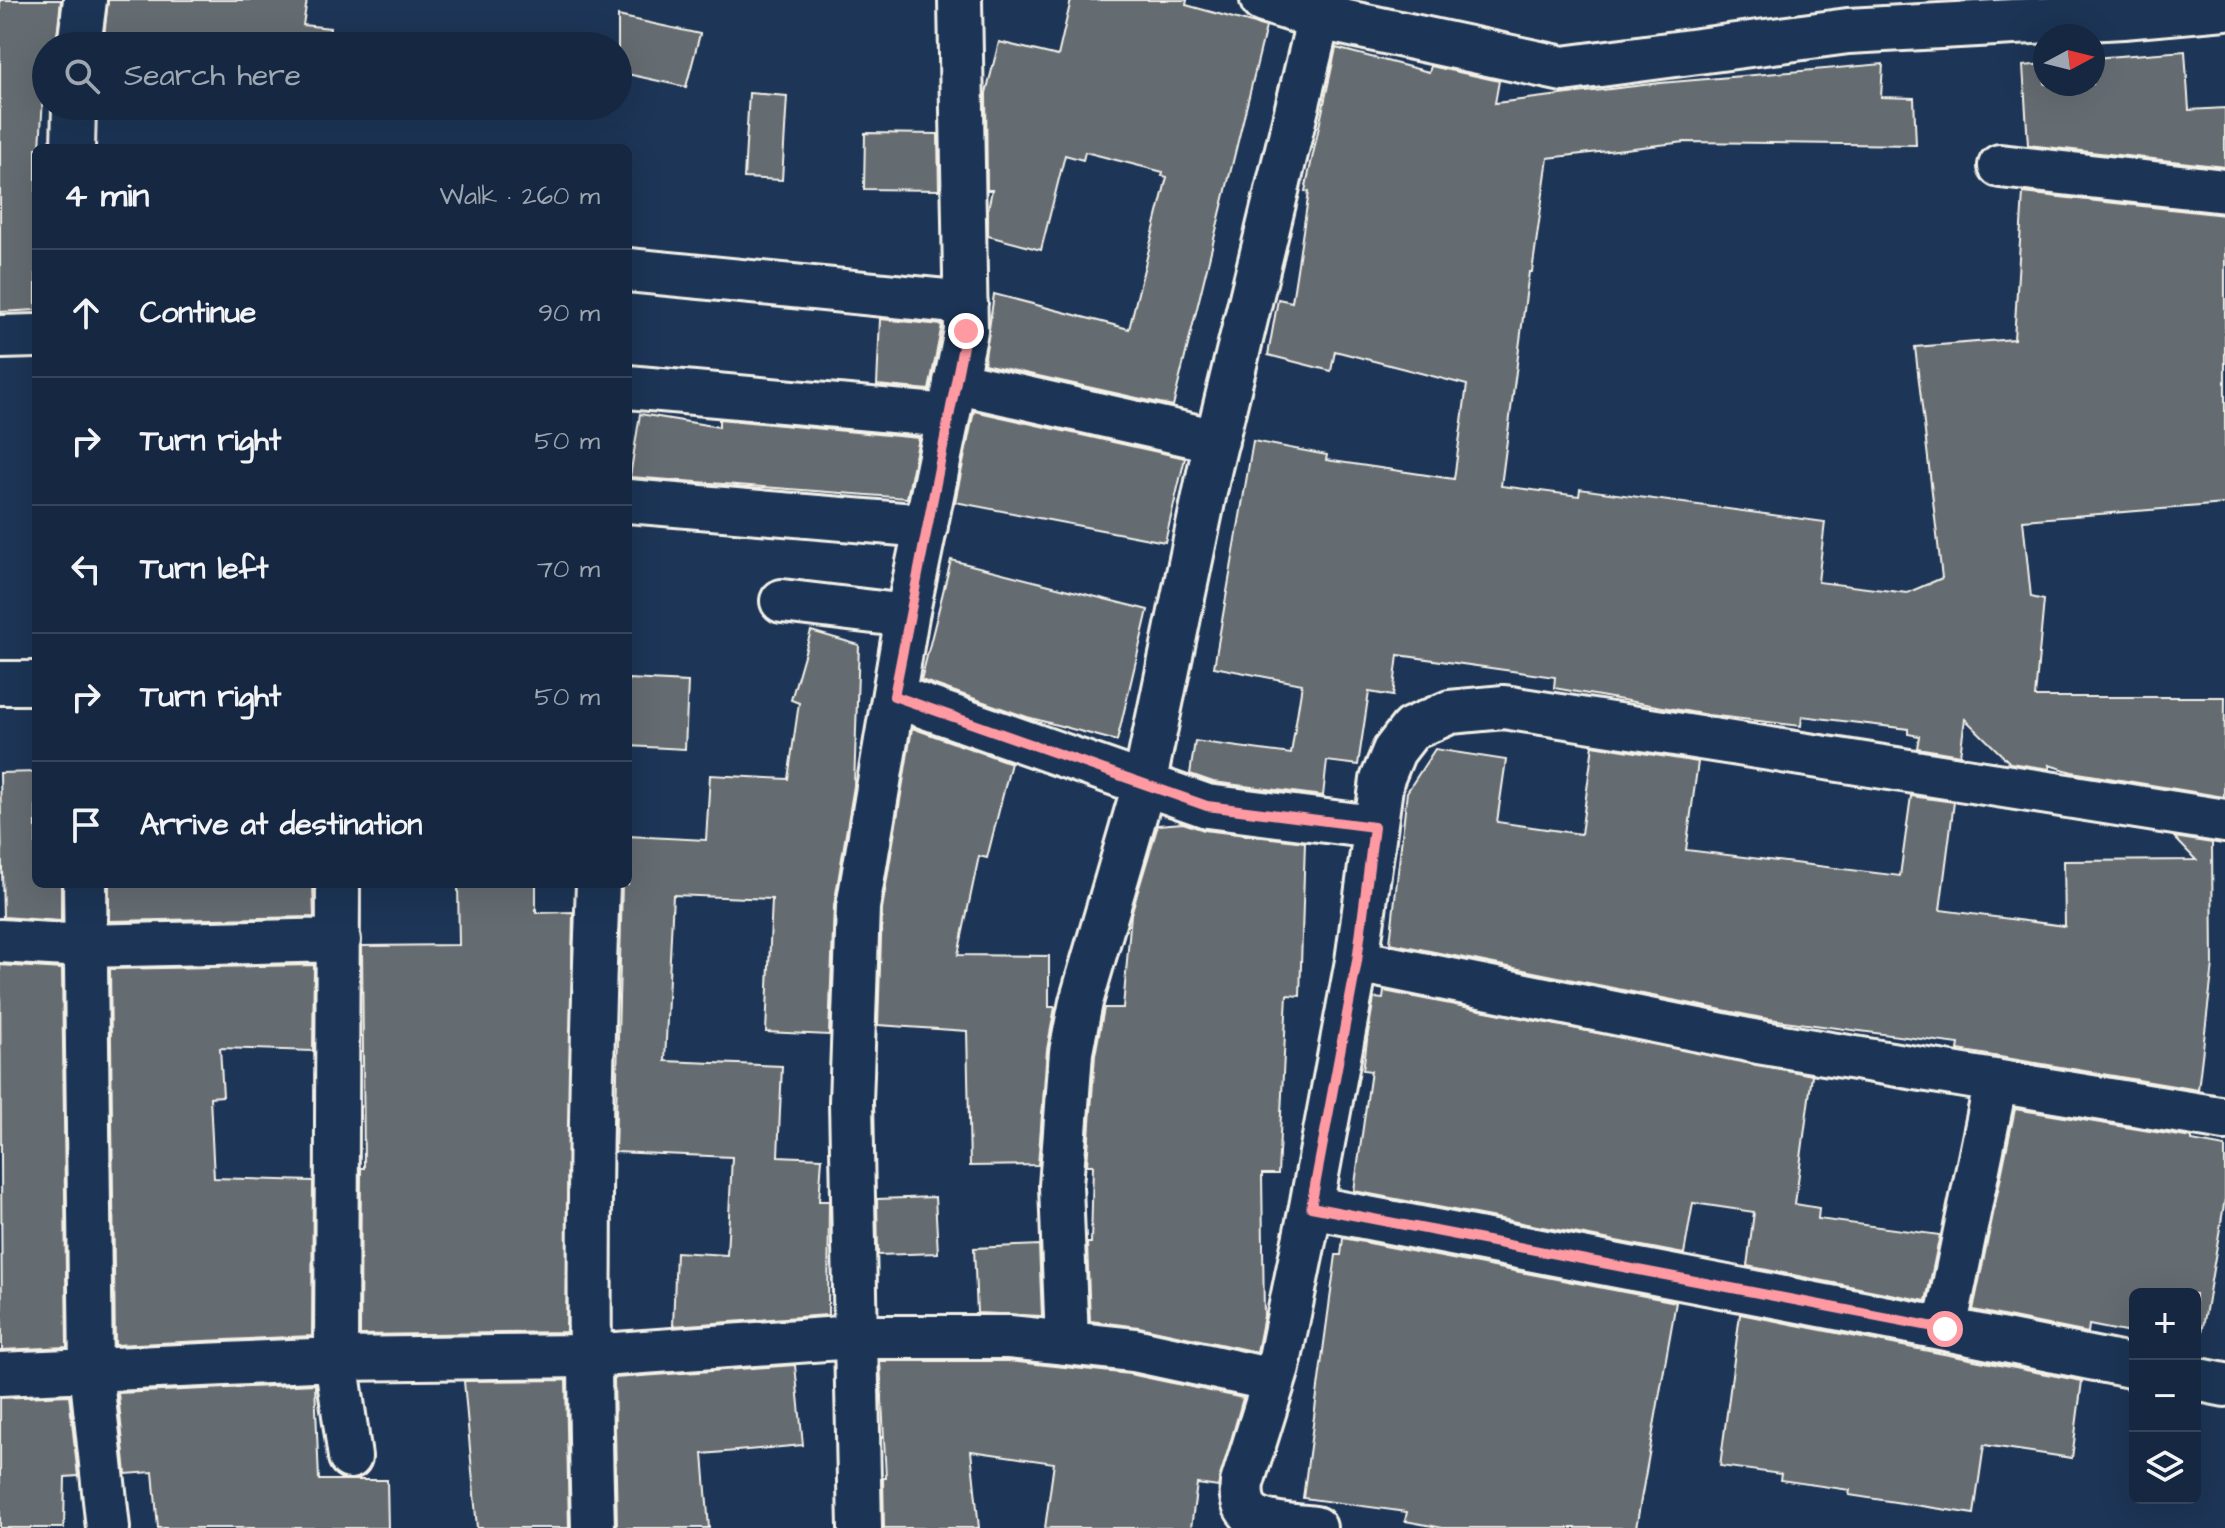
<!DOCTYPE html>
<html lang="en">
<head>
<meta charset="utf-8">
<style>
	body { margin:0; font-family:"Architects Daughter",sans-serif; background:#23344c; color:#f1f3f6 }
	.controls { position:absolute; right:24px; bottom:24px; display:grid; overflow:hidden; border-radius:12px; box-shadow:0 8px 32px #0002 }
	.controls button { width:72px; height:72px; display:grid; place-items:center; padding:0; border:0; border-bottom:2px solid #35445a; background:#162841; color:#f1f3f6; font:40px sans-serif }
	.compass { position:absolute; left:2033px; top:24px; width:72px; height:72px; border-radius:50%; background:#162841; box-shadow:0 8px 32px #0002; rotate:83deg }
	.stop { position:absolute; width:24px; height:24px; margin:-18px; border:6px solid #ff9aa2; border-radius:50%; background:#fff }
	.stop.end { background:#ff9aa2; border-color:#fff; box-shadow:0 2px 8px #0008 }
	.list { margin:0; padding:0; list-style:none }
	h2 { display:flex; justify-content:space-between; align-items:center; height:104px; margin:0; padding:0 32px; font-size:34px }
	h2 small { font-size:26px; font-weight:400; color:#9ea6b1 }
	.list li { display:grid; grid-template-columns:52px 1fr auto; gap:24px; align-items:center; box-sizing:border-box; height:128px; padding:0 32px; border-top:2px solid #35445a }
	.list b { display:block; font-size:30px; white-space:nowrap }
	.list em { font-size:26px; font-style:normal; color:#9ea6b1 }
	.icon { flex:none; width:44px; height:44px; fill:none; stroke:currentColor; stroke-width:2; stroke-linecap:round; stroke-linejoin:round }
	.map { position:relative; flex:none; width:2225px; height:1528px; overflow:hidden }
	.search { position:absolute; background:#162841; box-shadow:0 8px 32px #0002; left:32px; top:32px; width:600px; height:88px; display:flex; align-items:center; gap:20px; box-sizing:border-box; padding:0 28px; border-radius:44px; color:#9ea6b1; font-size:30px }
	.panel { position:absolute; background:#162841; box-shadow:0 8px 32px #0002; left:32px; top:144px; width:600px; height:744px; border-radius:12px }
	.map>svg:first-child { display:block }
</style>
</head>
<body>
<div class="map">
<svg width="2225" height="1528" viewBox="0 0 2225 1528">
	<rect width="100%" height="100%" fill="#1d3557"/>
	<filter id="ink" filterUnits="userSpaceOnUse"><feTurbulence type="fractalNoise" baseFrequency=".0125" numOctaves="2"/><feDisplacementMap in="SourceGraphic" scale="16" xChannelSelector="R" yChannelSelector="G"/><feConvolveMatrix kernelMatrix="1 2 1 2 8 2 1 2 1" color-interpolation-filters="sRGB"/></filter>
	<g filter="url(#ink)">
		<path fill="#656c71" stroke="#f4f1e8" stroke-width="2" d="M 0,0 L 61,0 L 56,46 L 46,46 L 40,148 L 36,148 L 36,310 L 0,312 Z
			M 108,0 L 307,0 L 303,25 L 330,28 L 327,46 L 103,46 Z
			M 1071,0 L 1187,0 L 1186,5 L 1266,27 L 1173,406 L 984,364 L 994,294 L 1129,329 L 1167,177 L 1162,176 L 1163,172 L 1085,152 L 1083,160 L 1065,155 L 1041,250 L 988,236 L 988,209 L 992,190 L 987,190 L 986,93 L 999,42 L 1058,56 Z
			M 618,16 L 700,34 L 686,87 L 618,72 Z
			M 1336,48 L 1429,72 L 1431,66 L 1499,81 L 1495,103 L 1660,83 L 1883,64 L 1881,97 L 1914,98 L 1916,145 L 1685,142 L 1548,158 L 1532,272 L 1529,272 L 1501,486 L 1579,496 L 1580,489 L 1825,522 L 1818,582 L 1907,593 L 1942,578 L 1915,347 L 2014,339 L 2023,193 L 2225,215 L 2225,504 L 2023,520 L 2031,597 L 2044,600 L 2035,697 L 2225,697 L 2224,797 L 2072,772 L 2049,765 L 2050,769 L 2010,763 L 1965,719 L 1960,755 L 1917,748 L 1919,736 L 1908,734 L 1908,729 L 1802,716 L 1801,726 L 1708,715 L 1554,688 L 1555,677 L 1398,655 L 1393,696 L 1369,692 L 1358,765 L 1327,761 L 1323,796 L 1213,782 L 1190,774 L 1195,741 L 1291,754 L 1302,684 L 1214,667 L 1253,441 L 1327,455 L 1326,460 L 1454,479 L 1467,385 L 1335,351 L 1331,371 L 1268,355 L 1278,299 L 1292,302 L 1309,192 L 1305,191 Z
			M 2185,51 L 2189,110 L 2225,108 L 2225,167 L 2028,145 L 2023,66 L 2045,64 L 2045,84 L 2093,84 L 2093,58 Z
			M 749,93 L 787,96 L 782,180 L 744,178 Z
			M 865,133 L 938,134 L 939,190 L 864,189 Z
			M 880,319 L 942,325 L 929,390 L 877,385 Z
			M 974,411 L 1185,458 L 1165,542 L 955,502 Z
			M 640,414 L 719,427 L 719,419 L 919,438 L 907,498 L 630,477 Z
			M 951,560 L 1148,610 L 1117,741 L 1027,717 L 921,680 Z
			M 811,631 L 859,645 L 854,786 L 834,906 L 829,1035 L 766,1032 L 772,899 L 673,895 L 665,1061 L 782,1066 L 778,1156 L 822,1158 L 819,1201 L 829,1201 L 828,1315 L 673,1326 L 676,1252 L 727,1255 L 732,1157 L 615,1152 L 622,884 L 628,884 L 628,836 L 706,840 L 710,775 L 788,779 L 799,703 L 791,700 Z
			M 628,679 L 688,682 L 685,749 L 628,746 Z
			M 912,728 L 1011,763 L 987,858 L 979,856 L 958,955 L 1049,956 L 1049,1007 L 1055,1007 L 1047,1050 L 1038,1165 L 970,1166 L 967,1031 L 878,1025 L 882,909 Z
			M 1593,745 L 1698,762 L 1686,850 L 1900,876 L 1911,796 L 1954,802 L 1940,910 L 2065,926 L 2064,861 L 2196,860 L 2174,837 L 2212,843 L 2213,965 L 2198,1090 L 1958,1050 L 1959,1044 L 1762,1018 L 1390,943 L 1407,792 L 1435,749 L 1506,760 L 1497,822 L 1581,834 Z
			M 36,772 L 36,884 L 61,884 L 61,921 L 3,917 L 0,773 Z
			M 1183,823 L 1204,830 L 1305,842 L 1300,996 L 1287,995 L 1278,1174 L 1262,1174 L 1264,1316 L 1257,1352 L 1139,1327 L 1090,1321 L 1087,1243 L 1091,1243 L 1093,1165 L 1087,1165 L 1095,1055 L 1104,1008 L 1123,1008 L 1131,914 L 1158,825 Z
			M 109,884 L 313,884 L 314,917 L 109,921 Z
			M 458,884 L 536,884 L 536,913 L 573,912 L 566,1332 L 360,1335 L 361,1168 L 364,1168 L 362,946 L 459,945 Z
			M 0,965 L 62,969 L 67,1347 L 2,1350 Z
			M 314,965 L 313,1051 L 220,1048 L 223,1096 L 210,1097 L 214,1178 L 313,1181 L 312,1336 L 115,1345 L 110,969 Z
			M 1384,991 L 1812,1075 L 1795,1204 L 1819,1208 L 1818,1219 L 1940,1235 L 1926,1301 L 1747,1266 L 1754,1212 L 1693,1203 L 1684,1254 L 1354,1191 L 1371,1071 L 1363,1070 L 1368,1033 L 1374,998 L 1383,999 Z
			M 2015,1109 L 2192,1138 L 2192,1141 L 2225,1147 L 2225,1199 L 2200,1345 L 2195,1344 L 2195,1294 L 2135,1294 L 2135,1334 L 2089,1325 L 2088,1333 L 1973,1310 Z
			M 935,1197 L 938,1253 L 878,1255 L 877,1199 Z
			M 1343,1238 L 1676,1302 L 1636,1528 L 1443,1528 L 1405,1521 L 1407,1512 L 1303,1498 L 1336,1255 L 1341,1255 Z
			M 1039,1245 L 1042,1316 L 977,1313 L 974,1248 Z
			M 1740,1314 L 2082,1381 L 2072,1458 L 1984,1445 L 1974,1514 L 1849,1495 L 1850,1490 L 1780,1480 L 1781,1474 L 1720,1466 Z
			M 880,1361 L 1008,1361 L 1130,1374 L 1243,1398 L 1218,1487 L 1197,1484 L 1191,1528 L 1045,1528 L 1054,1463 L 971,1451 L 979,1528 L 884,1528 L 883,1478 L 886,1478 Z
			M 795,1365 L 803,1445 L 703,1454 L 709,1528 L 617,1528 L 614,1378 Z
			M 566,1380 L 569,1528 L 477,1528 L 464,1381 Z
			M 315,1384 L 319,1480 L 387,1480 L 388,1528 L 158,1528 L 153,1472 L 126,1474 L 118,1393 Z
			M 69,1395 L 78,1476 L 65,1477 L 64,1528 L 0,1528 L 0,1398 Z"/>
		<g fill="none" stroke-linecap="round" stroke-linejoin="round">
			<g stroke="#f4f1e8" stroke-width="48">
				<path id="minor" d="M 79,46 L 85,0
					M 73,148 L 74,106
					M 2000,166 L 2225,191
					M 628,270 L 966,303
					M 0,337 L 36,336
					M 955,382 L 1217,441
					M 628,387 L 948,416
					M 628,501 L 926,526
					M 782,601 L 907,616
					M 0,683 L 36,683
					M 894,696 L 1207,806 L 1374,827
					M 85,884 L 91,1371 L 108,1528
					M 338,884 L 336,1359 L 350,1457
					M 0,941 L 84,946 L 339,940
					M 1357,961 L 1758,1042 L 2225,1119
					M 1311,1207 L 1945,1329 L 1996,1081
					M 1945,1329 L 2135,1367
					M 1067,1342 L 1061,1186 L 1071,1052 L 1081,1002 L 1144,785 L 1210,468 L 1319,17 L 1326,0
					M 0,1374 L 336,1359 L 588,1356 L 854,1337 L 1009,1337 L 1134,1350 L 1273,1380
					M 2195,1379 L 2225,1385
					M 593,1528 C 587,1313 589,1099 598,884
					M 860,1528 L 851,1102 L 858,907 L 907,616 L 966,331 L 960,0
					M 1315,1528 C 1279,1523 1237,1528 1242,1483 L 1278,1368 L 1311,1207 L 1357,961 L 1382,780 L 1394,751 L 1411,729 L 1450,712 L 1504,707 L 2225,821"/>
			</g>
			<g stroke="#f4f1e8" stroke-width="50">
				<path id="tertiary" d="M 1263,0 L 1319,17 L 1563,69 L 1848,31 L 2123,16 L 2225,7"/>
			</g>
			<use href="#minor" stroke="#1d3557" stroke-width="42"/>
			<use href="#tertiary" stroke="#1d3557" stroke-width="44"/>
		</g>
	</g>
	<g fill="none" stroke-linecap="round" stroke-linejoin="round" filter="url(#ink)">
		<path stroke="#ff9aa2" stroke-width="10" d="M 966,331 L 894,696 L 1207,806 L 1374,827 L 1357,961 L 1311,1207 L 1945,1329"/>
	</g>
</svg>
<div class="controls">
<button>+</button>
<button>−</button>
<button><svg class="icon" aria-label="layers" viewBox="0 0 24 24"><path d="M12 4l9 5-9 5-9-5zM3 14l9 5 9-5"/></svg></button>
</div>
<svg class="compass" viewBox="-18 -18 36 36"><path d="M0-13l5 13h-10z" fill="#e53935"/><path d="M0 13l5-13h-10z" fill="#9ea6b1"/></svg>
<div class="stop" style="left:1945px;top:1329px"></div>
<div class="stop end" style="left:966px;top:331px"></div>
<div class="search"><svg class="icon" aria-label="search" viewBox="0 0 24 24"><circle cx="10" cy="10" r="6"/><path d="M15 15l6 6"/></svg>Search here</div>
<section class="panel">
<h2>4 min<small>Walk · 260 m</small></h2>
<ul class="list">
<li><svg class="icon" aria-label="ahead" viewBox="0 0 24 24"><path d="M12 20V5M6 11l6-6 6 6"/></svg><div><b>Continue</b></div><em>90 m</em></li>
<li><svg class="icon" aria-label="right" viewBox="0 0 24 24"><path d="M7 20v-9h11M14 6l5 5-5 5"/></svg><div><b>Turn right</b></div><em>50 m</em></li>
<li><svg class="icon" aria-label="left" viewBox="0 0 24 24"><path d="M17 20v-9H6M10 6l-5 5 5 5"/></svg><div><b>Turn left</b></div><em>70 m</em></li>
<li><svg class="icon" aria-label="right" viewBox="0 0 24 24"><path d="M7 20v-9h11M14 6l5 5-5 5"/></svg><div><b>Turn right</b></div><em>50 m</em></li>
<li><svg class="icon" aria-label="arrive" viewBox="0 0 24 24"><path d="M6 21V4h12l-3 4 3 4H6"/></svg><div><b>Arrive at destination</b></div></li>
</ul>
</section>
</div>
</body>
</html>
